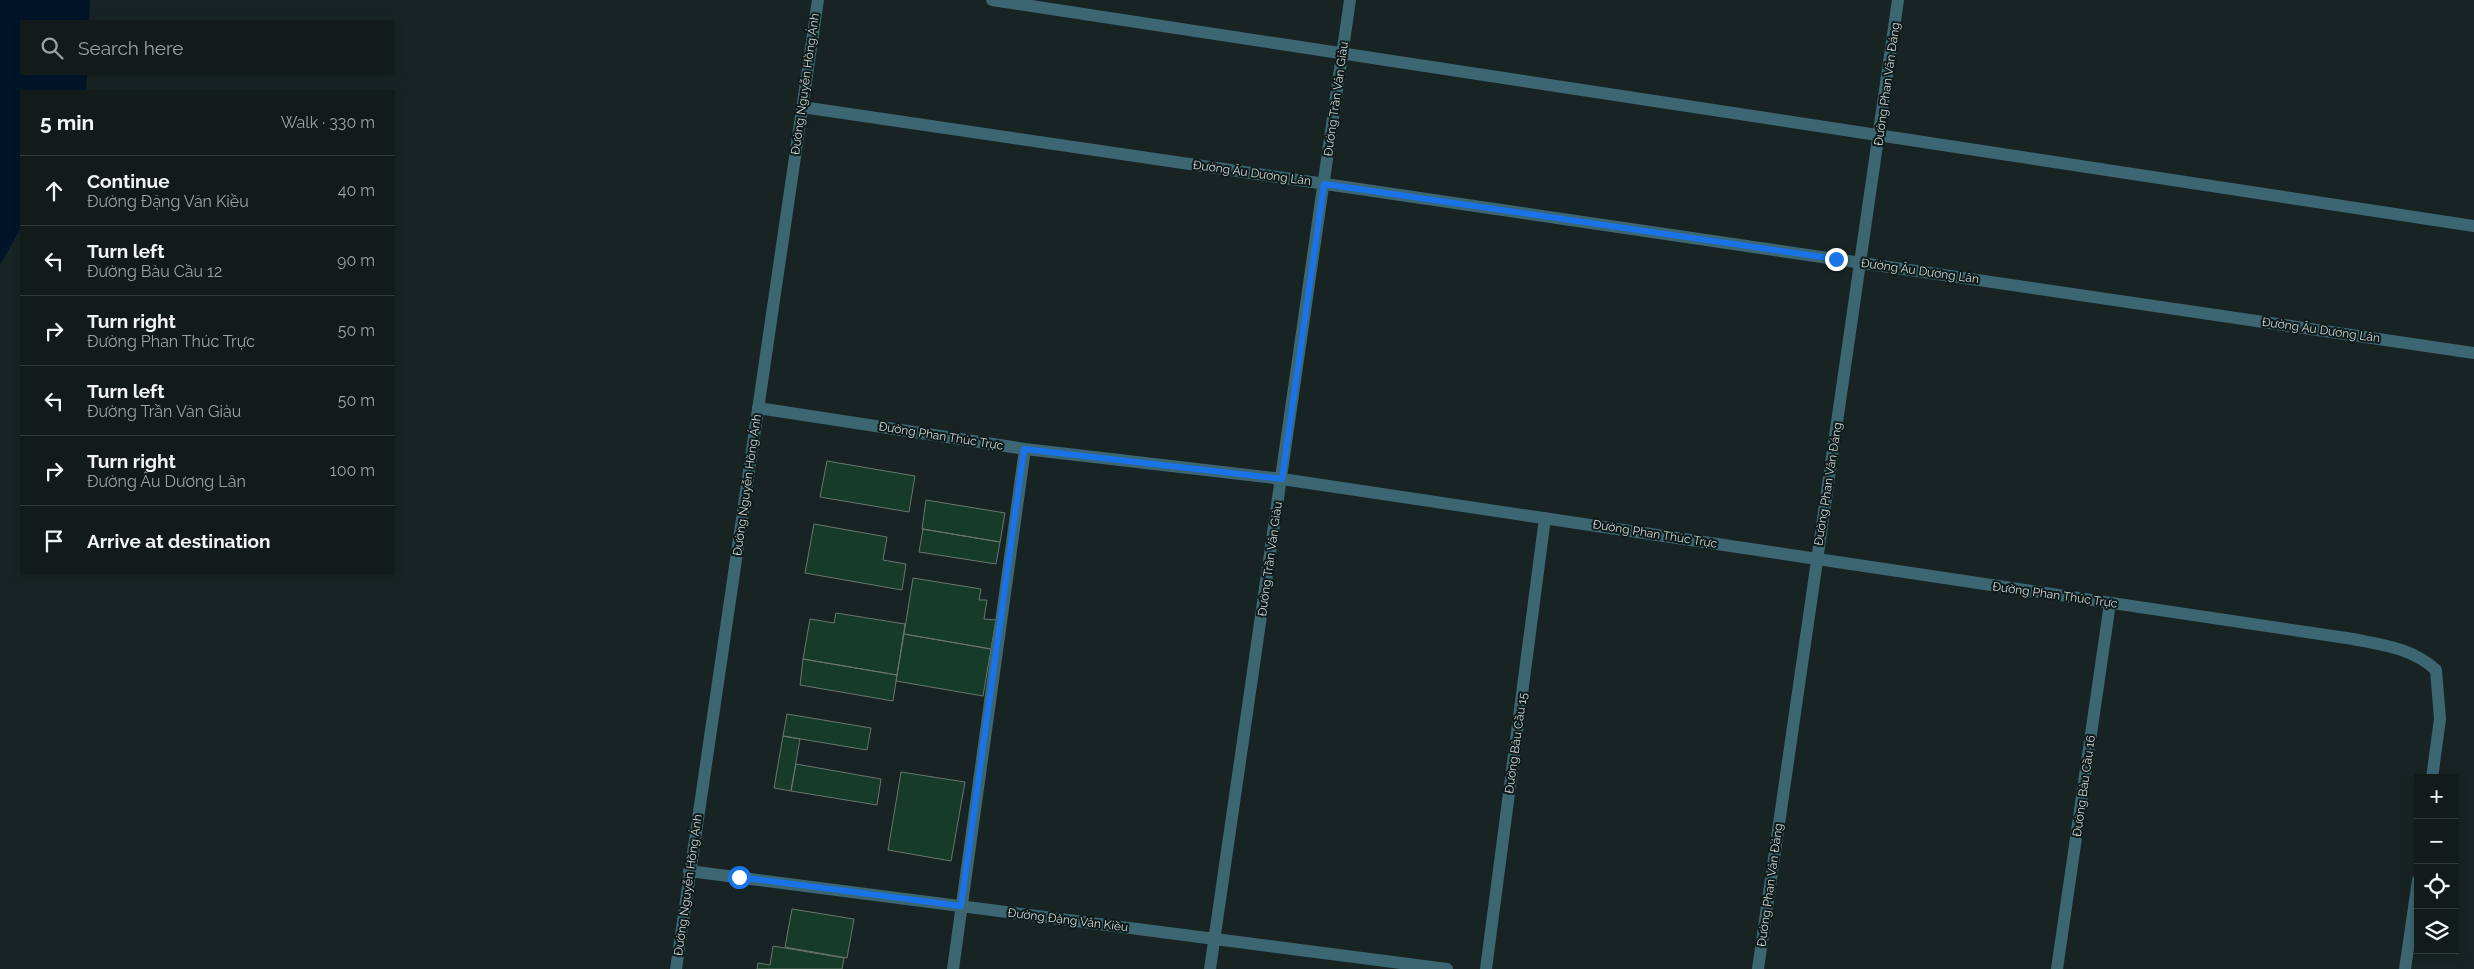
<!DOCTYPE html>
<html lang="en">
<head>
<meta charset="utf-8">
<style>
	body { margin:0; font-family:Raleway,sans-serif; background:#1f2827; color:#f1f3f6 }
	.controls { position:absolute; right:15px; bottom:15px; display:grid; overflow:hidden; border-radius:0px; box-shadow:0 2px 8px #0003 }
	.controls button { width:45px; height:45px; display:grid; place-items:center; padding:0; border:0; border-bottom:1px solid #313939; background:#121b1a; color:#f1f3f6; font:25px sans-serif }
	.stop { position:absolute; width:15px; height:15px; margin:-11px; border:4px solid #1a73e8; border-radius:50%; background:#fff }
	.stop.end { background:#1a73e8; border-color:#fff; box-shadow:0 1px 5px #0008 }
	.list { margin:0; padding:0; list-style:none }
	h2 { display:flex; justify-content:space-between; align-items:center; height:65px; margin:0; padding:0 20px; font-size:21px }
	h2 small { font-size:16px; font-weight:400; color:#9ca1a2 }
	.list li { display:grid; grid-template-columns:32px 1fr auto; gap:15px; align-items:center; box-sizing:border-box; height:70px; padding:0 20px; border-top:1px solid #313939 }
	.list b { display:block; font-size:19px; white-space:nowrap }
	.list p { margin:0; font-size:16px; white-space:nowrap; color:#9ca1a2 }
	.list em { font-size:16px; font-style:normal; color:#9ca1a2 }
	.icon { flex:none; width:28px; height:28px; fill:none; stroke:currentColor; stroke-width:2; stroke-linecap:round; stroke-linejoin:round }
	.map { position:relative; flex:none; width:2474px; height:969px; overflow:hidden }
	.search { position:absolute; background:#121b1a; box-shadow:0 2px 8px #0003; left:20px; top:20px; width:375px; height:55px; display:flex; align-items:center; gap:12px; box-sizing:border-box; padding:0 18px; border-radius:0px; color:#9ca1a2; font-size:19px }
	.panel { position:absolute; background:#121b1a; box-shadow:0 2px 8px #0003; left:20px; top:90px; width:375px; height:485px; border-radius:0px }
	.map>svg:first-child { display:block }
</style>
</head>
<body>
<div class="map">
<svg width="2474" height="969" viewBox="0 0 2474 969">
	<rect width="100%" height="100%" fill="#182423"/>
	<path fill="#00152a" d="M 0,0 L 90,0 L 89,21 L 21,21 L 21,74 L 87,74 L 86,91 L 21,91 L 21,228 L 0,265 Z"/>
	<path fill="#163b28" stroke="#69756e" d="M 827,461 L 915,476 L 909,512 L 820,497 Z
		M 926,500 L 1005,513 L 1000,542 L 922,529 Z
		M 814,524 L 887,537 L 883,560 L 906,564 L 902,590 L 805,573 Z
		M 923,529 L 1000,542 L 996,564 L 919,552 Z
		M 913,578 L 981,589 L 979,600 L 987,600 L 984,619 L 996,620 L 991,649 L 904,634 Z
		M 836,613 L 905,624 L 897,675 L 803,659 L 810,619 L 834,623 Z
		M 904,634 L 991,649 L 983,696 L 896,681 Z
		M 803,659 L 897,675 L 893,701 L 800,685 Z
		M 787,714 L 871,728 L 867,750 L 783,736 Z
		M 783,736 L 800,739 L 791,791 L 774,788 Z
		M 796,764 L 881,779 L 877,805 L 791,791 Z
		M 901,772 L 965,782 L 951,861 L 888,850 Z
		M 792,909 L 854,919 L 847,958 L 785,947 Z
		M 773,946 L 844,958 L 842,969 L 757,969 L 758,963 L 770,965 Z"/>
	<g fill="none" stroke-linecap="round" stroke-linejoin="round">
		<path stroke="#3b6672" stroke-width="12" d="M 758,408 L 1025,449 L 1282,479 L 2353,639 C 2383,645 2412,648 2436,670 L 2440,719 L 2432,778
			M 689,871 L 1447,969
			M 953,969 L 1025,449
			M 1210,969 L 1350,0
			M 1486,969 L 1545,518
			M 1758,969 L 1898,0
			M 2057,969 L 2110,603
			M 2405,969 L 2418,880"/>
		<path stroke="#3b6672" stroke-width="12" d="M 992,0 L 2474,226
			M 802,107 L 2474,353
			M 676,969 L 818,0"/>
	</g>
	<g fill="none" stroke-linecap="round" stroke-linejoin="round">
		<path stroke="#1a73e8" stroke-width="6" d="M 739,877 L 961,906 L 1024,449 L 1282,479 L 1324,184 L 1836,259"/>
	</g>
	<g text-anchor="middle" stroke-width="4" stroke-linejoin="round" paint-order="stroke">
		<g font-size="12" fill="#cfd7d6" stroke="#0e1b1a">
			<text transform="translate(805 84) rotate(-82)" y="4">Đường Nguyễn Hồng Ánh</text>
			<text transform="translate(1887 84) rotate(-82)" y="4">Đường Phan Văn Đáng</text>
			<text transform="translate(1336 99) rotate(-82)" y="4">Đường Trần Văn Giàu</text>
			<text transform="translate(1252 173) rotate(8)" y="4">Đường Âu Dương Lân</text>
			<text transform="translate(1920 271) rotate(8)" y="4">Đường Âu Dương Lân</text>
			<text transform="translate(2321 330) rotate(8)" y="4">Đường Âu Dương Lân</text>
			<text transform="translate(941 436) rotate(9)" y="4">Đường Phan Thúc Trực</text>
			<text transform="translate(1828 484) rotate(-81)" y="4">Đường Phan Văn Đáng</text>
			<text transform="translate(747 485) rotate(-82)" y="4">Đường Nguyễn Hồng Ánh</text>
			<text transform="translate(1655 534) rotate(9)" y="4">Đường Phan Thúc Trực</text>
			<text transform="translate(1270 559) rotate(-82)" y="4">Đường Trần Văn Giàu</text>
			<text transform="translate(2055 595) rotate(8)" y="4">Đường Phan Thúc Trực</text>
			<text transform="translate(1516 743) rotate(-82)" y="4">Đường Bàu Cầu 15</text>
			<text transform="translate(2084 786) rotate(-82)" y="4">Đường Bàu Cầu 16</text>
			<text transform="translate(688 885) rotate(-82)" y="4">Đường Nguyễn Hồng Ánh</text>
			<text transform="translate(1770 885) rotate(-82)" y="4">Đường Phan Văn Đáng</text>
			<text transform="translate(1068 920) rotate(7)" y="4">Đường Đặng Văn Kiều</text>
		</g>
	</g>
</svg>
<div class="controls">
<button>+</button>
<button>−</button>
<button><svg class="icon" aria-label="locate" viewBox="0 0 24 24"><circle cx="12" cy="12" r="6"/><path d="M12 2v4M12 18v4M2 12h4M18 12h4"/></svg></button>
<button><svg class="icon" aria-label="layers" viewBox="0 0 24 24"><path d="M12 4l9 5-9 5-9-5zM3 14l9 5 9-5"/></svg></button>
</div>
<div class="stop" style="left:739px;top:877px"></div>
<div class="stop end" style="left:1836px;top:259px"></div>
<div class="search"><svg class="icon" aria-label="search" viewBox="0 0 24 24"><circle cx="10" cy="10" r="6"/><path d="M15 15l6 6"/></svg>Search here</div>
<section class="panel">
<h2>5 min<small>Walk · 330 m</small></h2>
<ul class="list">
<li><svg class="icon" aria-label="ahead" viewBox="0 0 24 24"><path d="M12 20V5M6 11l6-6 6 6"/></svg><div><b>Continue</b><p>Đường Đặng Văn Kiều</p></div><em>40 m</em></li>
<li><svg class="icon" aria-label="left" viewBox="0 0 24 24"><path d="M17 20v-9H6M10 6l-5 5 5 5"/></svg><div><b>Turn left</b><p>Đường Bàu Cầu 12</p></div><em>90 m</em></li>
<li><svg class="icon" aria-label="right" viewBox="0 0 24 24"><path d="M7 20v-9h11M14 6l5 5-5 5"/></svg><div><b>Turn right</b><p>Đường Phan Thúc Trực</p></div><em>50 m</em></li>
<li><svg class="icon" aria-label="left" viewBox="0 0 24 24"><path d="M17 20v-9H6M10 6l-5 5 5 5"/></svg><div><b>Turn left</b><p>Đường Trần Văn Giàu</p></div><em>50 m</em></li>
<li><svg class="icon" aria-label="right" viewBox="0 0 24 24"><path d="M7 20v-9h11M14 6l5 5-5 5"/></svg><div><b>Turn right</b><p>Đường Âu Dương Lân</p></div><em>100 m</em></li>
<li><svg class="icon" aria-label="arrive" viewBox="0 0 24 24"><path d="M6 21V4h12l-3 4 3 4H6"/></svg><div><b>Arrive at destination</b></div></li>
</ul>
</section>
</div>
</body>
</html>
